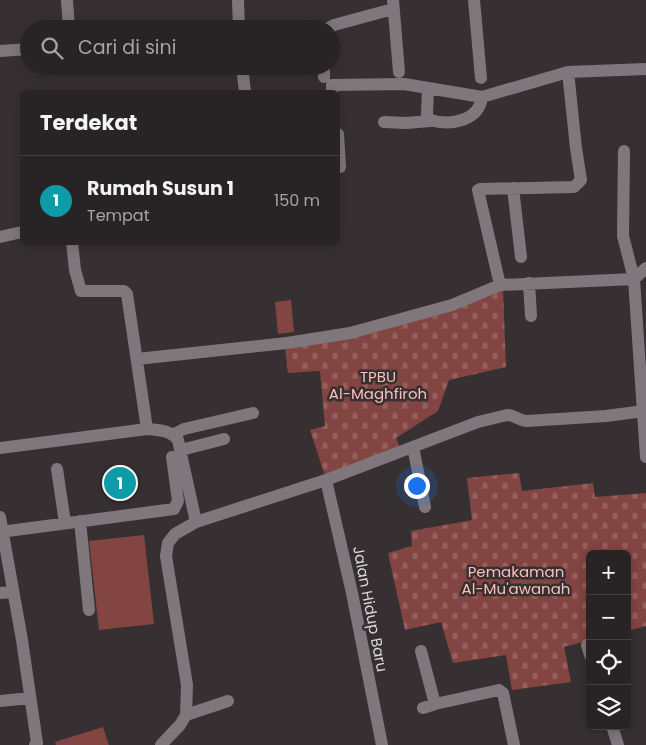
<!DOCTYPE html>
<html lang="id">
<head>
<meta charset="utf-8">
<style>
	body { margin:0; font-family:Poppins,sans-serif; background:#343032; color:#f1f3f6 }
	.controls { position:absolute; right:15px; bottom:15px; display:grid; overflow:hidden; border-radius:8px; box-shadow:0 2px 12px #0003 }
	.controls button { width:45px; height:45px; display:grid; place-items:center; padding:0; border:0; border-bottom:1px solid #444143; background:#282426; color:#f1f3f6; font:25px sans-serif }
	.you { position:absolute; left:416px; top:485px; width:18px; height:18px; margin:-12px; border:4px solid #fff; border-radius:50%; background:#1a73e8; box-shadow:0 0 0 8px #1a73e833 }
	.badge { display:grid; place-items:center; width:32px; height:32px; border-radius:50%; background:#bca0f2; color:#fff; font-size:16px; font-weight:700 }
	.pin { position:absolute; translate:-50% -50%; border:2px solid #fff; box-shadow:0 1px 5px #0006 }
	.list { margin:0; padding:0; list-style:none }
	h2 { display:flex; justify-content:space-between; align-items:center; height:65px; margin:0; padding:0 20px; font-size:21px }
	h2 small { font-size:16px; font-weight:400; color:#a5a4a7 }
	.list li { display:grid; grid-template-columns:32px 1fr auto; gap:15px; align-items:center; box-sizing:border-box; height:90px; padding:0 20px; border-top:1px solid #444143 }
	.list b { display:block; font-size:19px; white-space:nowrap }
	.list p { margin:0; font-size:16px; white-space:nowrap; color:#a5a4a7 }
	.list em { font-size:16px; font-style:normal; color:#a5a4a7 }
	.icon { flex:none; width:28px; height:28px; fill:none; stroke:currentColor; stroke-width:2; stroke-linecap:round; stroke-linejoin:round }
	.map { position:relative; flex:none; width:646px; height:745px; overflow:hidden }
	.search { position:absolute; background:#282426; box-shadow:0 2px 12px #0003; left:20px; top:20px; width:320px; height:55px; display:flex; align-items:center; gap:12px; box-sizing:border-box; padding:0 18px; border-radius:28px; color:#a5a4a7; font-size:19px }
	.panel { position:absolute; background:#282426; box-shadow:0 2px 12px #0003; left:20px; top:90px; width:320px; height:155px; border-radius:8px }
	.map>svg:first-child { display:block }
</style>
</head>
<body>
<div class="map">
<svg width="646" height="745" viewBox="0 0 646 745">
	<defs>
		<pattern id="cemetery-stones" width="16" height="16" patternUnits="userSpaceOnUse" patternTransform="scale(1.25)"><rect width="16" height="16" fill="#834541"/><path d="M2 7V4a2 2 0 0 1 4 0v3zM10 15v-3a2 2 0 0 1 4 0v3z" fill="#945f5c"/></pattern>
	</defs>
	<rect width="100%" height="100%" fill="#363033"/>
	<path fill="#834541" d="M 291,300 L 294,332 L 278,334 L 275,302 Z
		M 144,535 L 154,624 L 99,630 L 89,541 Z
		M 103,727 L 109,745 L 56,745 L 55,742 Z"/>
	<path fill="url(#cemetery-stones)" d="M 503,289 L 506,367 L 449,380 L 438,411 L 396,438 L 400,448 L 325,476 L 310,430 L 325,426 L 320,371 L 288,373 L 285,348 Z
		M 519,473 L 522,491 L 593,483 L 595,497 L 646,493 L 646,626 L 627,631 L 627,554 L 590,554 L 590,640 L 564,647 L 571,682 L 512,690 L 506,655 L 453,663 L 441,622 L 405,630 L 388,553 L 412,546 L 411,531 L 472,520 L 467,478 Z"/>
	<g fill="none" stroke-linecap="round" stroke-linejoin="round">
		<path stroke="#7f777c" stroke-width="12" d="M 67,0 L 69,29
			M 238,0 L 239,29
			M 393,0 L 399,72
			M 474,0 L 481,78
			M 327,29 L 334,25 L 393,9
			M 0,51 L 29,49
			M 242,66 L 245,92
			M 324,66 L 324,77
			M 428,88 L 427,115 L 430,120 C 451,126 479,121 482,97
			M 332,92 L 332,85 L 404,84 L 482,97 L 568,72 L 646,69
			M 384,122 L 406,123 L 430,121
			M 338,134 L 340,167 L 338,167
			M 624,151 L 623,236 L 634,279 L 646,457
			M 513,188 L 521,257
			M 0,237 L 22,232
			M 72,242 L 75,270 L 81,291 L 124,291 L 127,294 L 147,429
			M 634,279 L 646,268
			M 529,283 L 531,316
			M 500,285 L 478,190 L 480,189 L 574,187 L 581,180 L 576,148 L 568,72
			M 137,359 L 287,343 L 350,333 L 452,305 L 500,285 L 634,279
			M 174,434 L 184,429 L 253,413
			M 413,447 L 425,507
			M 0,448 L 147,429 C 159,430 170,430 178,440 L 196,522
			M 181,450 L 224,439
			M 57,469 L 65,523
			M 326,480 L 352,593 L 382,745
			M 0,517 L 22,640 L 37,743 L 35,745
			M 80,521 L 89,610
			M 0,532 L 174,509 L 178,501 L 172,457
			M 0,593 L 13,592
			M 587,645 L 590,655
			M 421,651 L 435,704
			M 0,701 L 30,698
			M 423,708 L 435,704 L 499,690 L 503,693 L 514,745
			M 186,715 L 228,701
			M 612,726 L 618,745
			M 161,745 L 180,725 L 186,715 L 187,685 L 166,556 L 168,543 L 175,534 L 196,522 L 326,480 L 478,422 L 507,415 C 515,415 519,421 527,421 L 606,416 L 644,411"/>
	</g>
	<g text-anchor="middle" stroke-width="5" stroke-linejoin="round" paint-order="stroke">
		<g font-size="15" fill="#fbbfb9" stroke="#363033">
			<text x="378" y="382">TPBU<tspan x="378" dy="17">Al-Maghfiroh</tspan></text>
			<text x="516" y="577">Pemakaman<tspan x="516" dy="17">Al-Mu'awanah</tspan></text>
		</g>
		<g font-size="15" fill="#dedadd" stroke="#363033">
			<text transform="translate(370 609) rotate(79)" y="5">Jalan Hidup Baru</text>
		</g>
	</g>
</svg>
<div class="controls">
<button>+</button>
<button>−</button>
<button><svg class="icon" aria-label="locate" viewBox="0 0 24 24"><circle cx="12" cy="12" r="6"/><path d="M12 2v4M12 18v4M2 12h4M18 12h4"/></svg></button>
<button><svg class="icon" aria-label="layers" viewBox="0 0 24 24"><path d="M12 4l9 5-9 5-9-5zM3 14l9 5 9-5"/></svg></button>
</div>
<div class="you"></div>
<div class="pin badge" style="left:120px;top:483px;background:#0f9aa8">1</div>
<div class="search"><svg class="icon" aria-label="search" viewBox="0 0 24 24"><circle cx="10" cy="10" r="6"/><path d="M15 15l6 6"/></svg>Cari di sini</div>
<section class="panel">
<h2>Terdekat<small></small></h2>
<ul class="list">
<li><span class="badge" style="background:#0f9aa8">1</span><div><b>Rumah Susun 1</b><p>Tempat</p></div><em>150 m</em></li>
</ul>
</section>
</div>
</body>
</html>
